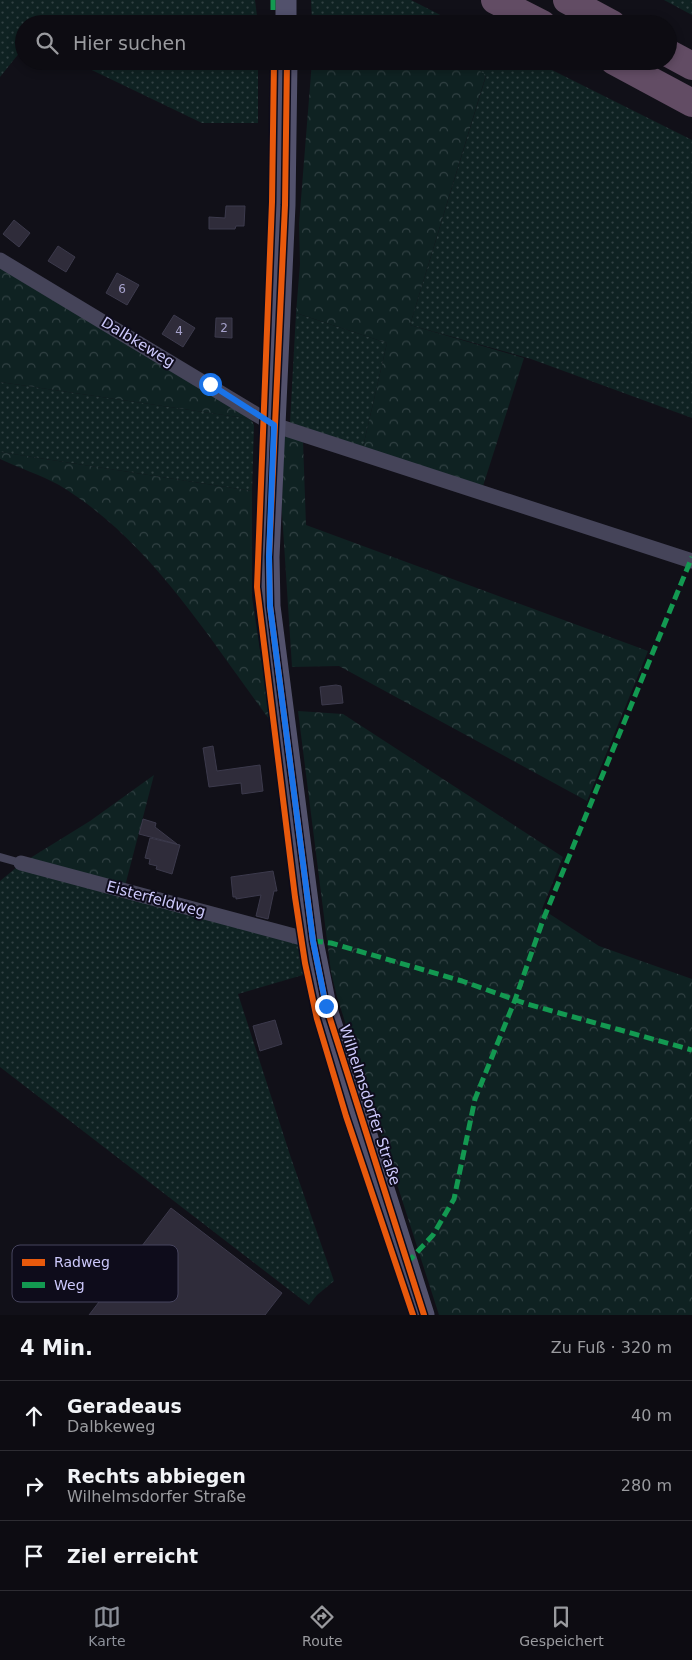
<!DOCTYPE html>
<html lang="de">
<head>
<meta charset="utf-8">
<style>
	body { margin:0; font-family:"DejaVu Sans",sans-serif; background:#16151b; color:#f1f3f6 }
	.stop { position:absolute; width:15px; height:15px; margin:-11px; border:4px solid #1a73e8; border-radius:50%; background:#fff }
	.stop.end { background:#1a73e8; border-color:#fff; box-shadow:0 1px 5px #0008 }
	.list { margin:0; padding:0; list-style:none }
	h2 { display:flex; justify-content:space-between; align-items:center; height:65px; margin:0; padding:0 20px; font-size:21px }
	h2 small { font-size:16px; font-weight:400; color:#9a9b9f }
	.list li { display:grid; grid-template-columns:32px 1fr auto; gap:15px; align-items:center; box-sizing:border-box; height:70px; padding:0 20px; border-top:1px solid #2d2c32 }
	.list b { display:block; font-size:19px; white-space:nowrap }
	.list p { margin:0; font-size:16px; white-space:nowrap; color:#9a9b9f }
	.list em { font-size:16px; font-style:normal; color:#9a9b9f }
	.icon { flex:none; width:28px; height:28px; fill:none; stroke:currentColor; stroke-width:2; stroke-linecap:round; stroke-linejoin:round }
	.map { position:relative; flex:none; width:692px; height:1315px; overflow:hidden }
	.search { position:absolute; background:#0d0c12; box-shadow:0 2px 8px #0003; left:15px; right:15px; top:15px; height:55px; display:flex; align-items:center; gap:12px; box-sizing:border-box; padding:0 18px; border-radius:28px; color:#9a9b9f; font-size:19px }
	.sheet { height:275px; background:#0d0c12 }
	nav { display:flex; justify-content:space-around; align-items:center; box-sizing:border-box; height:70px; border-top:1px solid #2d2c32; background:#0d0c12; font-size:14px; color:#9a9b9f }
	nav a { display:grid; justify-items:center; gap:2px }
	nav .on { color:#8c9099 }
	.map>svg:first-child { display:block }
</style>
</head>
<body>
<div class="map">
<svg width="692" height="1315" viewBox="0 0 692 1315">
	<defs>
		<pattern id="grass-dots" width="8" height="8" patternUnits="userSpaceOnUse" patternTransform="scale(1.25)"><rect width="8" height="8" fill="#0f2222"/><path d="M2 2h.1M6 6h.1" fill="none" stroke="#314143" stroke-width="1.8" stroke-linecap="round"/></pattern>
		<pattern id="forest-crowns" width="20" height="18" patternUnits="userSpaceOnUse" patternTransform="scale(1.25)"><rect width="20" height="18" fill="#0f2222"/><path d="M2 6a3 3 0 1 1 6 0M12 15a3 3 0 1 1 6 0" fill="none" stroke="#314143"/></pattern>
	</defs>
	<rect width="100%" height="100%" fill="#111018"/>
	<path fill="url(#grass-dots)" d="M 0,0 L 255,0 L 258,24 L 24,24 L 24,47 L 0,77 Z
		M 311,0 L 411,0 L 458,24 L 312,24 Z
		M 664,0 L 692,0 L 692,15 Z
		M 73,61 L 258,61 L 258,123 L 202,123 Z
		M 465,61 L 534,61 L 692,140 L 692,418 L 531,359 L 410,325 L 486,76 Z
		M 296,313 L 387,343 L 363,447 L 290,423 Z
		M 0,382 L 251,419 L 254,425 L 252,491 L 0,452 Z
		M 17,867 L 300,941 L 303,975 L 238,994 L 291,1158 L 334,1281 L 317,1295 L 309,1305 L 0,1067 L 0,881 Z"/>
	<path fill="url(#forest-crowns)" d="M 312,61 L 375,61 L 409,64 L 409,61 L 465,61 L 486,75 L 410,325 L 524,358 L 483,486 L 363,447 L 387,343 L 296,313 L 300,264 L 299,224 Z
		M 0,268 L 251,419 L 0,382 Z
		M 283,435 L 303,441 L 306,525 L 648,651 L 587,801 L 339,666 L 292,667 L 282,513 Z
		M 0,452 L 252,491 L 252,597 L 272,731 L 269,719 C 208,637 149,539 59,485 C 41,475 19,468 0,459 Z
		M 298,711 L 343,714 L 563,857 L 542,909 L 599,946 L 692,979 L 692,1315 L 439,1315 L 337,997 L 331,972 Z
		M 154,775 L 125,886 L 27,860 L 90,821 Z"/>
	<path fill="#2f2c3a" stroke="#3c3a4c" d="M 226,206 L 245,206 L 244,226 L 236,226 L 235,229 L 209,229 L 209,217 L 225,218 Z
		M 14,220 L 30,233 L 19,247 L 3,234 Z
		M 58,246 L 75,257 L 66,272 L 48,261 Z
		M 117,273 L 139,285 L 127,305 L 106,293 Z
		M 174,315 L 195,328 L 183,347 L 162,334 Z
		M 216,318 L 232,318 L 232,338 L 215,337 Z
		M 336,685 L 341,686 L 343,703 L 322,705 L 320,687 Z
		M 213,746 L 217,771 L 260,765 L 263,791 L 242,794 L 241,783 L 209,787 L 203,748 Z
		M 143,819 L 156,823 L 155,827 L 177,844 L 139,834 Z
		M 150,838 L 180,845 L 172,874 L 156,869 L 157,866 L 149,864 L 150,859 L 145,858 Z
		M 273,871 L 277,891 L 274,891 L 268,919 L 256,916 L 261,895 L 236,899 L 236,897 L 233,897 L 231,877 Z
		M 275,1020 L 282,1044 L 260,1051 L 253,1026 Z
		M 171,1208 L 282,1293 L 265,1315 L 89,1315 Z"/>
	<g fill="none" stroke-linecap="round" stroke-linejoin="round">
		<path stroke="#454459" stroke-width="8" d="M 0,857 L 21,863"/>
		<path stroke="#454459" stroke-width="15" d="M 0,260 L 274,425 L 692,561
			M 21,863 L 313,941"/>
		<path stroke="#52516c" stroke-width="21" d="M 286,0 L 286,24
			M 287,61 L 285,205 L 269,557 L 270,606 L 313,941 L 326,1006 L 424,1315"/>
		<path stroke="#624c64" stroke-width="28" d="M 495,0 L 542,24
			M 567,0 L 612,24
			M 668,53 L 692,66
			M 614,61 L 692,103"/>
		<path stroke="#139951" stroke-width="5" stroke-dasharray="10 5" stroke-linecap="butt" d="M 273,0 L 273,24
			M 313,941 L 331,943 L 462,981 L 527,1004 L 692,1050
			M 407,1263 L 433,1235 L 454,1199 L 475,1099 L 515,1000 L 543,920 L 692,557"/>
		<g stroke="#0e0c1b" stroke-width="9">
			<path id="cycleway" d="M 274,61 L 272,202 L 257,587 L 295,897 L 305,963 L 317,1019 L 346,1116 L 413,1315
				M 287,61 L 285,205 L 269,557 L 270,606 L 313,941 L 326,1006 L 424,1315"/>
		</g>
		<use href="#cycleway" stroke="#e8590c" stroke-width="6"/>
	</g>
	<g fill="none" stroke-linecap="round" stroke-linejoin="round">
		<path stroke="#1a73e8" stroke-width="6" d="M 210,384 L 274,425 L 269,557 L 270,606 L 313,941 L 326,1006"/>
	</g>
	<g text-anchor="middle" stroke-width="4" stroke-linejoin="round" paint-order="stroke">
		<g font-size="12" fill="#a6a2cc">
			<text x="122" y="293">6</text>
			<text x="224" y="332">2</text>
			<text x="179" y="335">4</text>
		</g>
		<g font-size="15" fill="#cdc9fc" stroke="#0e0c1b">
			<text transform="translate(138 342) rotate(31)" y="5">Dalbkeweg</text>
			<text transform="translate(156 899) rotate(15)" y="5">Eisterfeldweg</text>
			<text transform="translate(370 1105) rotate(72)" y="5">Wilhelmsdorfer Straße</text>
		</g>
	</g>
	<rect x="12" y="1245" width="166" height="57" rx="8" fill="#0e0c1b" stroke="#47455e" stroke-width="1"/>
	<rect x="22" y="1259" width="23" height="7" fill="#e8590c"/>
	<rect x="22" y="1282" width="23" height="6" fill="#139951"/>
	<g font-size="14" fill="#cdc9fc">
		<text x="54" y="1267">Radweg</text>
		<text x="54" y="1290">Weg</text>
	</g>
</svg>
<div class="stop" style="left:210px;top:384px"></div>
<div class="stop end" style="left:326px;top:1006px"></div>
<div class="search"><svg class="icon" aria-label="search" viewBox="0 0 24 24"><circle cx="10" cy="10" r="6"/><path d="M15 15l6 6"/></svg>Hier suchen</div>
</div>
<section class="sheet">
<h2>4 Min.<small>Zu Fuß · 320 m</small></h2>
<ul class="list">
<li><svg class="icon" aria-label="ahead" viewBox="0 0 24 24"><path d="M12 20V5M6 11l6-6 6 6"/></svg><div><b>Geradeaus</b><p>Dalbkeweg</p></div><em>40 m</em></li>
<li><svg class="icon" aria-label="right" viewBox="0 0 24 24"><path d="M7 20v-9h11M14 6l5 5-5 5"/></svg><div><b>Rechts abbiegen</b><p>Wilhelmsdorfer Straße</p></div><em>280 m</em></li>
<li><svg class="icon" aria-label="arrive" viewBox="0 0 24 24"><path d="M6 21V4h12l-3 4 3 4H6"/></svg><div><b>Ziel erreicht</b></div></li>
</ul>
</section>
<nav>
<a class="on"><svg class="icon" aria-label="map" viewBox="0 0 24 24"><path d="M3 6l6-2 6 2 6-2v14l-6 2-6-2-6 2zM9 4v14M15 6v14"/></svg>Karte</a>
<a><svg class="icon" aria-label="directions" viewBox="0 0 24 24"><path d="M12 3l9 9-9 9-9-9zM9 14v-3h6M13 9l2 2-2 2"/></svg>Route</a>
<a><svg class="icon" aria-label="saved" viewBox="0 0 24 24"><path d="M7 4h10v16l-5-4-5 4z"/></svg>Gespeichert</a>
</nav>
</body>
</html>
